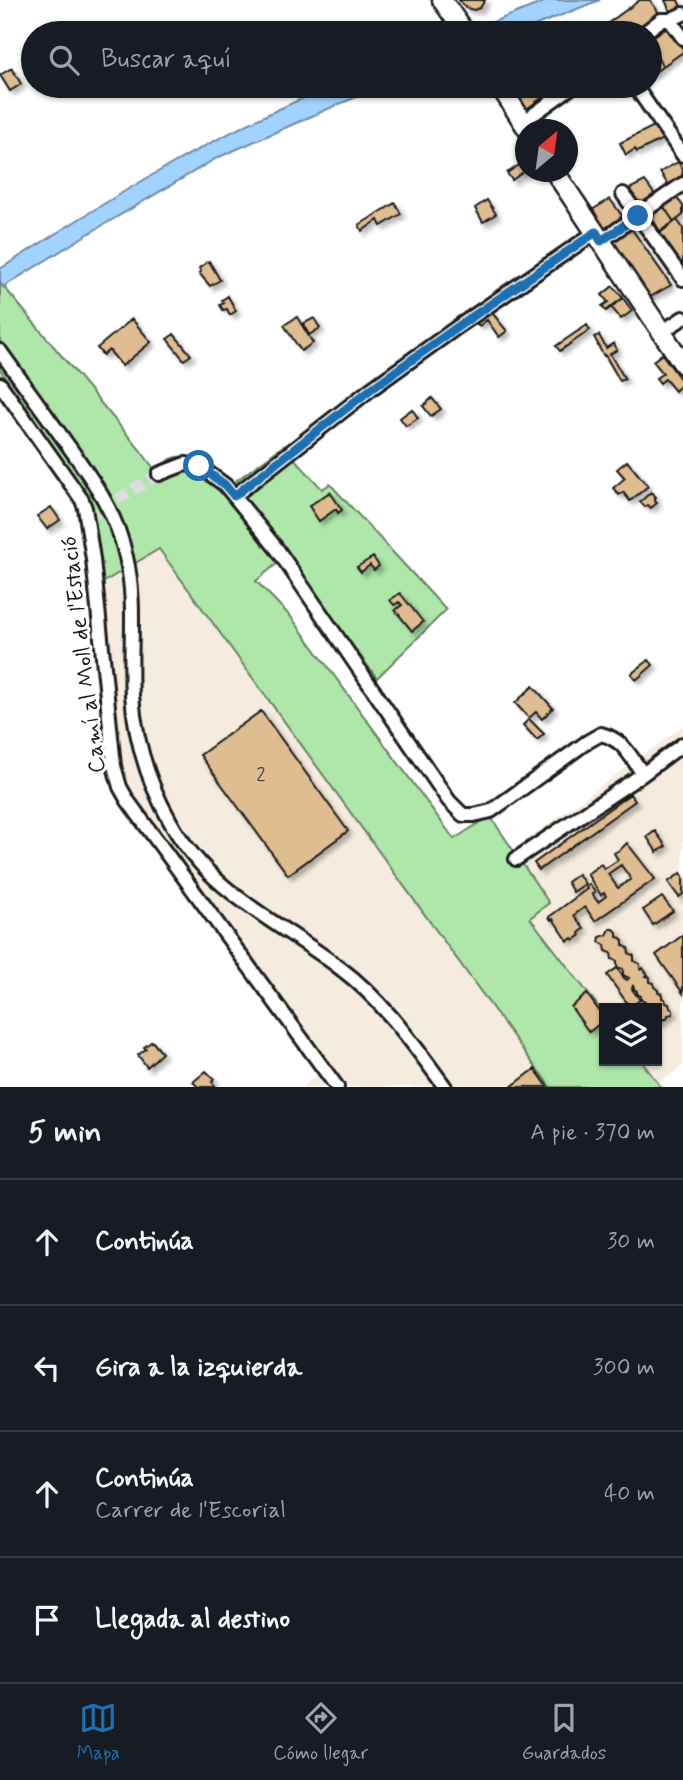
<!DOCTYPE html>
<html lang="es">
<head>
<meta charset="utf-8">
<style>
	body { margin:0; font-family:Mynerve,sans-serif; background:#242831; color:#f1f3f6 }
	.controls { position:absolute; right:21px; bottom:21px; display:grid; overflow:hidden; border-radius:0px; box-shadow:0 2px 5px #0004 }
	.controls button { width:63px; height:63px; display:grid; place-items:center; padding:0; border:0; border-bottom:2px solid #363941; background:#171b24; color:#f1f3f6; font:35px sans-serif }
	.compass { position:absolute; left:515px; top:119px; width:63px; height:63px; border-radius:50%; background:#171b24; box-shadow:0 2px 5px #0004; rotate:29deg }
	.stop { position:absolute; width:21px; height:21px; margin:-16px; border:5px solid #1f6fb2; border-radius:50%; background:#fff }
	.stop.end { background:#1f6fb2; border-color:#fff; box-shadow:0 2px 7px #0008 }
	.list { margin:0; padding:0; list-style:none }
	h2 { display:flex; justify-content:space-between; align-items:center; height:91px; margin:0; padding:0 28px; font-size:30px }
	h2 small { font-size:23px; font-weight:400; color:#9ea1a6 }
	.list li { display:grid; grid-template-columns:46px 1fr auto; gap:21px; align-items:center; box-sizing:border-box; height:126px; padding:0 28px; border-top:2px solid #363941 }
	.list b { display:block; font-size:26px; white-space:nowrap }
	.list p { margin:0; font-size:23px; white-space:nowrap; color:#9ea1a6 }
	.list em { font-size:23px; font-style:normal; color:#9ea1a6 }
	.icon { flex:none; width:38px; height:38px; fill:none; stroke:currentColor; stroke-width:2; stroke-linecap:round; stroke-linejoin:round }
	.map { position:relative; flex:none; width:683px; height:1087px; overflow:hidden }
	.search { position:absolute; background:#171b24; box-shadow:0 2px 5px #0004; left:21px; right:21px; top:21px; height:77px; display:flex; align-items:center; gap:18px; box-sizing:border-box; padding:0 24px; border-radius:38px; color:#9ea1a6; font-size:26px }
	.sheet { height:595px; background:#171b24 }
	nav { display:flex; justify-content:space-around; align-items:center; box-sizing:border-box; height:98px; border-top:2px solid #363941; background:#171b24; font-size:19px; color:#9ea1a6 }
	nav a { display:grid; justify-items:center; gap:4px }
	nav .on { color:#1f6fb2 }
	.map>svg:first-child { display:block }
</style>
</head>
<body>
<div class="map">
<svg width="683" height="1087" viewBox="0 0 683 1087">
	<defs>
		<filter id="shadow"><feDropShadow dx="4" dy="4" stdDeviation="2" flood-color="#0004"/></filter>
	</defs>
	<rect width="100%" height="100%" fill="#fff"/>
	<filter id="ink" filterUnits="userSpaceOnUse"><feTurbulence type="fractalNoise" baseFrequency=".0143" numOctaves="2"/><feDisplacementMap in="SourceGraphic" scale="14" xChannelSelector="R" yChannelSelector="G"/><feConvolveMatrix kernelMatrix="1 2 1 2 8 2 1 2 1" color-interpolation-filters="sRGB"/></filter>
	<g filter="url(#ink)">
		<path fill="#f5ebde" d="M 159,548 L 521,1048 L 550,1087 L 302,1087 L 329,1066 L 124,784 L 100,584 Z
			M 683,726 L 683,1066 L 659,1083 L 641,1061 L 657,1061 L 657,1008 L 604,1008 L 604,1014 L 529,918 L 513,850 Z"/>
		<path fill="#afe7aa" stroke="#668263" stroke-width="2" d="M 0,282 L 141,451 L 155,470 C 161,466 167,460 174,458 C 193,451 219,472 233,483 L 283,446 L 322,489 L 330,484 L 446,610 L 377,678 L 286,556 L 256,581 L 291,617 L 454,839 L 490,816 L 549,903 L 530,918 L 604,1014 L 604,1061 L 641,1061 L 661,1087 L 550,1087 L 159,549 L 100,584 L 90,500 L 0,370 Z"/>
		<path fill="#a2d3ff" stroke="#6c8aa4" stroke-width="2" d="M 549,0 L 600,0 L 516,33 L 465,33 Z
			M 333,86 L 385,86 L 339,104 L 217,158 L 83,237 L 3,287 L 0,282 L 0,269 C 106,201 216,132 333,86 Z"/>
		<path fill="#dfbd91" stroke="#1c1c1c" stroke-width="2" fill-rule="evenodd" filter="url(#shadow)" d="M 459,0 L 485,0 L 480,8 L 474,10 L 466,8 Z
			M 640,0 L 650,0 L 659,13 L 632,33 L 603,33 L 600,29 Z
			M 665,0 L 678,0 L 683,12 L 672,16 Z
			M 664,29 L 669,30 L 683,49 L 683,52 L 663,66 L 650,47 L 650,39 Z
			M 650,47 L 663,66 L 650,76 Z
			M 12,68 L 21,84 L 10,91 L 0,75 Z
			M 509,86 L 539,86 L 546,95 L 525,110 Z
			M 656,125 L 663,139 L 637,152 L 635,149 L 626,155 L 620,143 Z
			M 678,162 L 683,170 L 682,176 L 669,186 L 660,172 Z
			M 522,163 L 526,170 L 512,180 L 507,173 Z
			M 645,181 L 655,195 L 645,202 L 638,201 L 629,189 Z
			M 677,198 L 683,206 L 683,215 L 674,222 L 664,207 Z
			M 610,199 L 623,217 L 600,232 L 587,213 Z
			M 487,200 L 496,214 L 483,222 L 475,208 Z
			M 395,203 L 401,214 L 381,226 L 378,220 L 362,231 L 359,225 Z
			M 664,207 L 674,222 L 660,231 L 653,220 L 654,214 Z
			M 677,220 L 683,228 L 683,266 L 660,233 Z
			M 631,228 L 671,285 L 643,301 L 605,246 L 621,237 L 620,236 Z
			M 209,261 L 220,280 L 210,286 L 199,273 L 201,272 L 199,268 Z
			M 613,286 L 623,298 L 606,311 L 602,306 L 608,302 L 602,295 Z
			M 228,296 L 236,311 L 230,315 L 227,309 L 223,310 L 220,305 L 224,303 L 222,300 Z
			M 623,298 L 632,311 L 621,319 L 611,307 Z
			M 489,309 L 507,331 L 499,337 L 487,320 L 479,326 L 475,320 Z
			M 297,317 L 313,343 L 301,351 L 284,325 Z
			M 314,318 L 320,328 L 309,335 L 303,324 Z
			M 132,319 L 151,342 L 122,366 L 109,350 L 103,355 L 97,348 Z
			M 587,325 L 590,330 L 560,351 L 556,346 Z
			M 174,334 L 191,355 L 184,360 L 167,339 Z
			M 599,335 L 606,348 L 614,343 L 617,350 L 610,354 L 625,379 L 620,381 L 605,355 L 604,356 L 598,346 L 599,346 L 594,337 Z
			M 662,354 L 683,383 L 675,391 L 665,379 L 660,383 L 656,378 L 663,373 L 653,361 Z
			M 432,398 L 441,409 L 431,416 L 423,406 Z
			M 412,409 L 418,418 L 406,426 L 400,418 Z
			M 627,461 L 648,486 L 630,501 L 623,492 L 619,495 L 613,488 L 625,478 L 617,469 Z
			M 330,492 L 342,510 L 338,513 L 336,509 L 319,521 L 309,506 Z
			M 651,492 L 656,497 L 654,500 L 657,503 L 651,508 L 648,505 L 645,507 L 640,502 Z
			M 51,507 L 60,520 L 47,529 L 37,516 Z
			M 373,557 L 379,566 L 374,570 L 370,565 L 361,572 L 357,567 Z
			M 400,593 L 423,622 L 412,631 L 395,610 L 402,605 L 399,602 L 394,605 L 390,600 Z
			M 649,660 L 653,665 L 636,680 L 631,674 Z
			M 533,686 L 553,708 L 542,719 L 536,712 L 529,718 L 515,703 Z
			M 261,711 L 348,831 L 288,875 L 200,755 Z
			M 529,719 L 544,734 L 537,740 L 523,725 Z
			M 630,794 L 635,801 L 539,870 L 534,863 Z
			M 655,831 L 666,846 L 657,852 L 647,837 Z
			M 627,843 L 655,879 L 595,921 L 585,907 L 574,915 L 584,929 L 579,933 L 580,936 L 574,940 L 572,938 L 568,941 L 553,919 L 551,920 L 549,917 L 587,889 L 586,887 L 589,884 L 595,892 L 592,894 L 598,902 L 606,896 L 604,893 L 601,895 L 587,874 L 601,864 L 604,869 L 618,860 L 614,853 L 621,849 ZM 621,865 L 631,879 L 618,888 L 608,874 Z
			M 681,873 L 683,876 L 683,894 L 679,897 L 668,882 Z
			M 578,874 L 585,884 L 573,892 L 567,882 Z
			M 662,897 L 673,911 L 653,925 L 643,910 Z
			M 610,929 L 614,929 L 617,932 L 617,937 L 621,938 L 623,941 L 623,945 L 628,948 L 629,953 L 634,956 L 634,961 L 640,964 L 640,969 L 641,970 L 643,968 L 648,975 L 646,976 L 650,977 L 650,982 L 654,983 L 654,987 L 658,990 L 658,992 L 662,994 L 662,998 L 665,999 L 666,1003 L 669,1004 L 670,1008 L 673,1010 L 673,1014 L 668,1015 L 667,1019 L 663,1019 L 661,1023 L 657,1021 L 657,1008 L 649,1008 L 645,1005 L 645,1002 L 641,1000 L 641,996 L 637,994 L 637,991 L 634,989 L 633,985 L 632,989 L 640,1000 L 630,1007 L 607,975 L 617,968 L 624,978 L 627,980 L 629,978 L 623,975 L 623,969 L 617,967 L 617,961 L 612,959 L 611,953 L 606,951 L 605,945 L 599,942 L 600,937 L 607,935 Z
			M 683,935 L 683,993 L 656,955 Z
			M 587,994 L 604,1018 L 604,1020 L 589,1032 L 571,1007 Z
			M 152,1041 L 162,1053 L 147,1067 L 138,1055 L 146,1049 L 144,1047 Z
			M 535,1069 L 548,1087 L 511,1087 Z
			M 206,1071 L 214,1079 L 212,1082 L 216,1087 L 198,1087 L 193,1082 Z"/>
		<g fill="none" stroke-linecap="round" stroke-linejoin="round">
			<path stroke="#ddd" stroke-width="12" stroke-dasharray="12 6" stroke-linecap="butt" d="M 87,518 L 159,474"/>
			<g stroke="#1c1c1c" stroke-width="18">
				<path id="street" d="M 670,20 L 683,38
					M 644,33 L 661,20 L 670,20 L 683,14
					M 635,86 L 683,155
					M 523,122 L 573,86
					M 623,194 L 683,279
					M 601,241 L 683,184
					M 662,332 L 683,318
					M 0,351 C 21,380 41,408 62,437 C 90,476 116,510 126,557 C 137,603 129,649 132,695 C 135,739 148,782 170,821 C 209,893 278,921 340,968 C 382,999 414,1045 445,1087
					M 0,384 L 82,500 L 85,508 L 93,559 L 114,766 L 120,787 L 128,801 L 337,1087
					M 159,474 L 185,464 L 199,466 L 225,485 L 277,549 L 449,801 L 463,815 L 474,815 L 491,811 L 587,742 L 601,734 C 624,740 630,756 643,774
					M 234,496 L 371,389 L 456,328 L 596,232
					M 516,859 L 643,774 L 683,744"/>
			</g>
			<g stroke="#1c1c1c" stroke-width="23">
				<path id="secondary" d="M 442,0 L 465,33
					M 500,86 L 528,130
					M 555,172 L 683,364"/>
			</g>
			<use href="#street" stroke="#fff" stroke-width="12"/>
			<use href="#secondary" stroke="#fff" stroke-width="18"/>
		</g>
	</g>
	<g fill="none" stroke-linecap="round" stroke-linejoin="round" filter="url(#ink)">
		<path stroke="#1f6fb2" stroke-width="9" d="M 199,466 L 225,485 L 234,496 L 371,389 L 456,328 L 596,232 L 601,241 L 638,216"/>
	</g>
	<g text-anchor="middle" stroke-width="6" stroke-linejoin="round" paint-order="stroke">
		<g font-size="19" fill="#4d4439">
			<text x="261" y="781">2</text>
		</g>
		<g font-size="23" fill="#1c1c1c" stroke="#fff">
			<text transform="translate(82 655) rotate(-97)" y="8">Camí al Moll de l'Estació</text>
		</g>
	</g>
</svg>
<div class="controls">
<button><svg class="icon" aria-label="layers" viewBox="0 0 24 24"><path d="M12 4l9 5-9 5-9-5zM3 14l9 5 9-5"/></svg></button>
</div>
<svg class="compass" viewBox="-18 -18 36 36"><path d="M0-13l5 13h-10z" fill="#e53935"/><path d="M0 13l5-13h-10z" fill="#9ea1a6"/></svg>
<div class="stop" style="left:199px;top:466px"></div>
<div class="stop end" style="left:638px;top:216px"></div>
<div class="search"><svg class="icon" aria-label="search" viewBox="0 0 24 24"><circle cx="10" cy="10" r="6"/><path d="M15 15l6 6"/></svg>Buscar aquí</div>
</div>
<section class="sheet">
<h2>5 min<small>A pie · 370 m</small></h2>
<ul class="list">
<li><svg class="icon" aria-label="ahead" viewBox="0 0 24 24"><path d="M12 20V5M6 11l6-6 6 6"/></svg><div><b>Continúa</b></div><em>30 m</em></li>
<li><svg class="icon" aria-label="left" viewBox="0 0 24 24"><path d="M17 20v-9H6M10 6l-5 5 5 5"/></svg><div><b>Gira a la izquierda</b></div><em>300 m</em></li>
<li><svg class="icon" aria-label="ahead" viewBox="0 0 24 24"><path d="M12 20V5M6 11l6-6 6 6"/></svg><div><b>Continúa</b><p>Carrer de l'Escorial</p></div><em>40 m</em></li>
<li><svg class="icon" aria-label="arrive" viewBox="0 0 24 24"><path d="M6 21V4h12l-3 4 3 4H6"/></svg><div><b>Llegada al destino</b></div></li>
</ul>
</section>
<nav>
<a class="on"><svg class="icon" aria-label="map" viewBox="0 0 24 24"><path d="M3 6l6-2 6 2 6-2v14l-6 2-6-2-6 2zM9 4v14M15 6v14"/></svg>Mapa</a>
<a><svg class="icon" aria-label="directions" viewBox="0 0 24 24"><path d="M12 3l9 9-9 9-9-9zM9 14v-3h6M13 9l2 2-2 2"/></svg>Cómo llegar</a>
<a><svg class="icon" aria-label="saved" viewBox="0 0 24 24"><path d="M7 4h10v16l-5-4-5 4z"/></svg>Guardados</a>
</nav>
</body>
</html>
